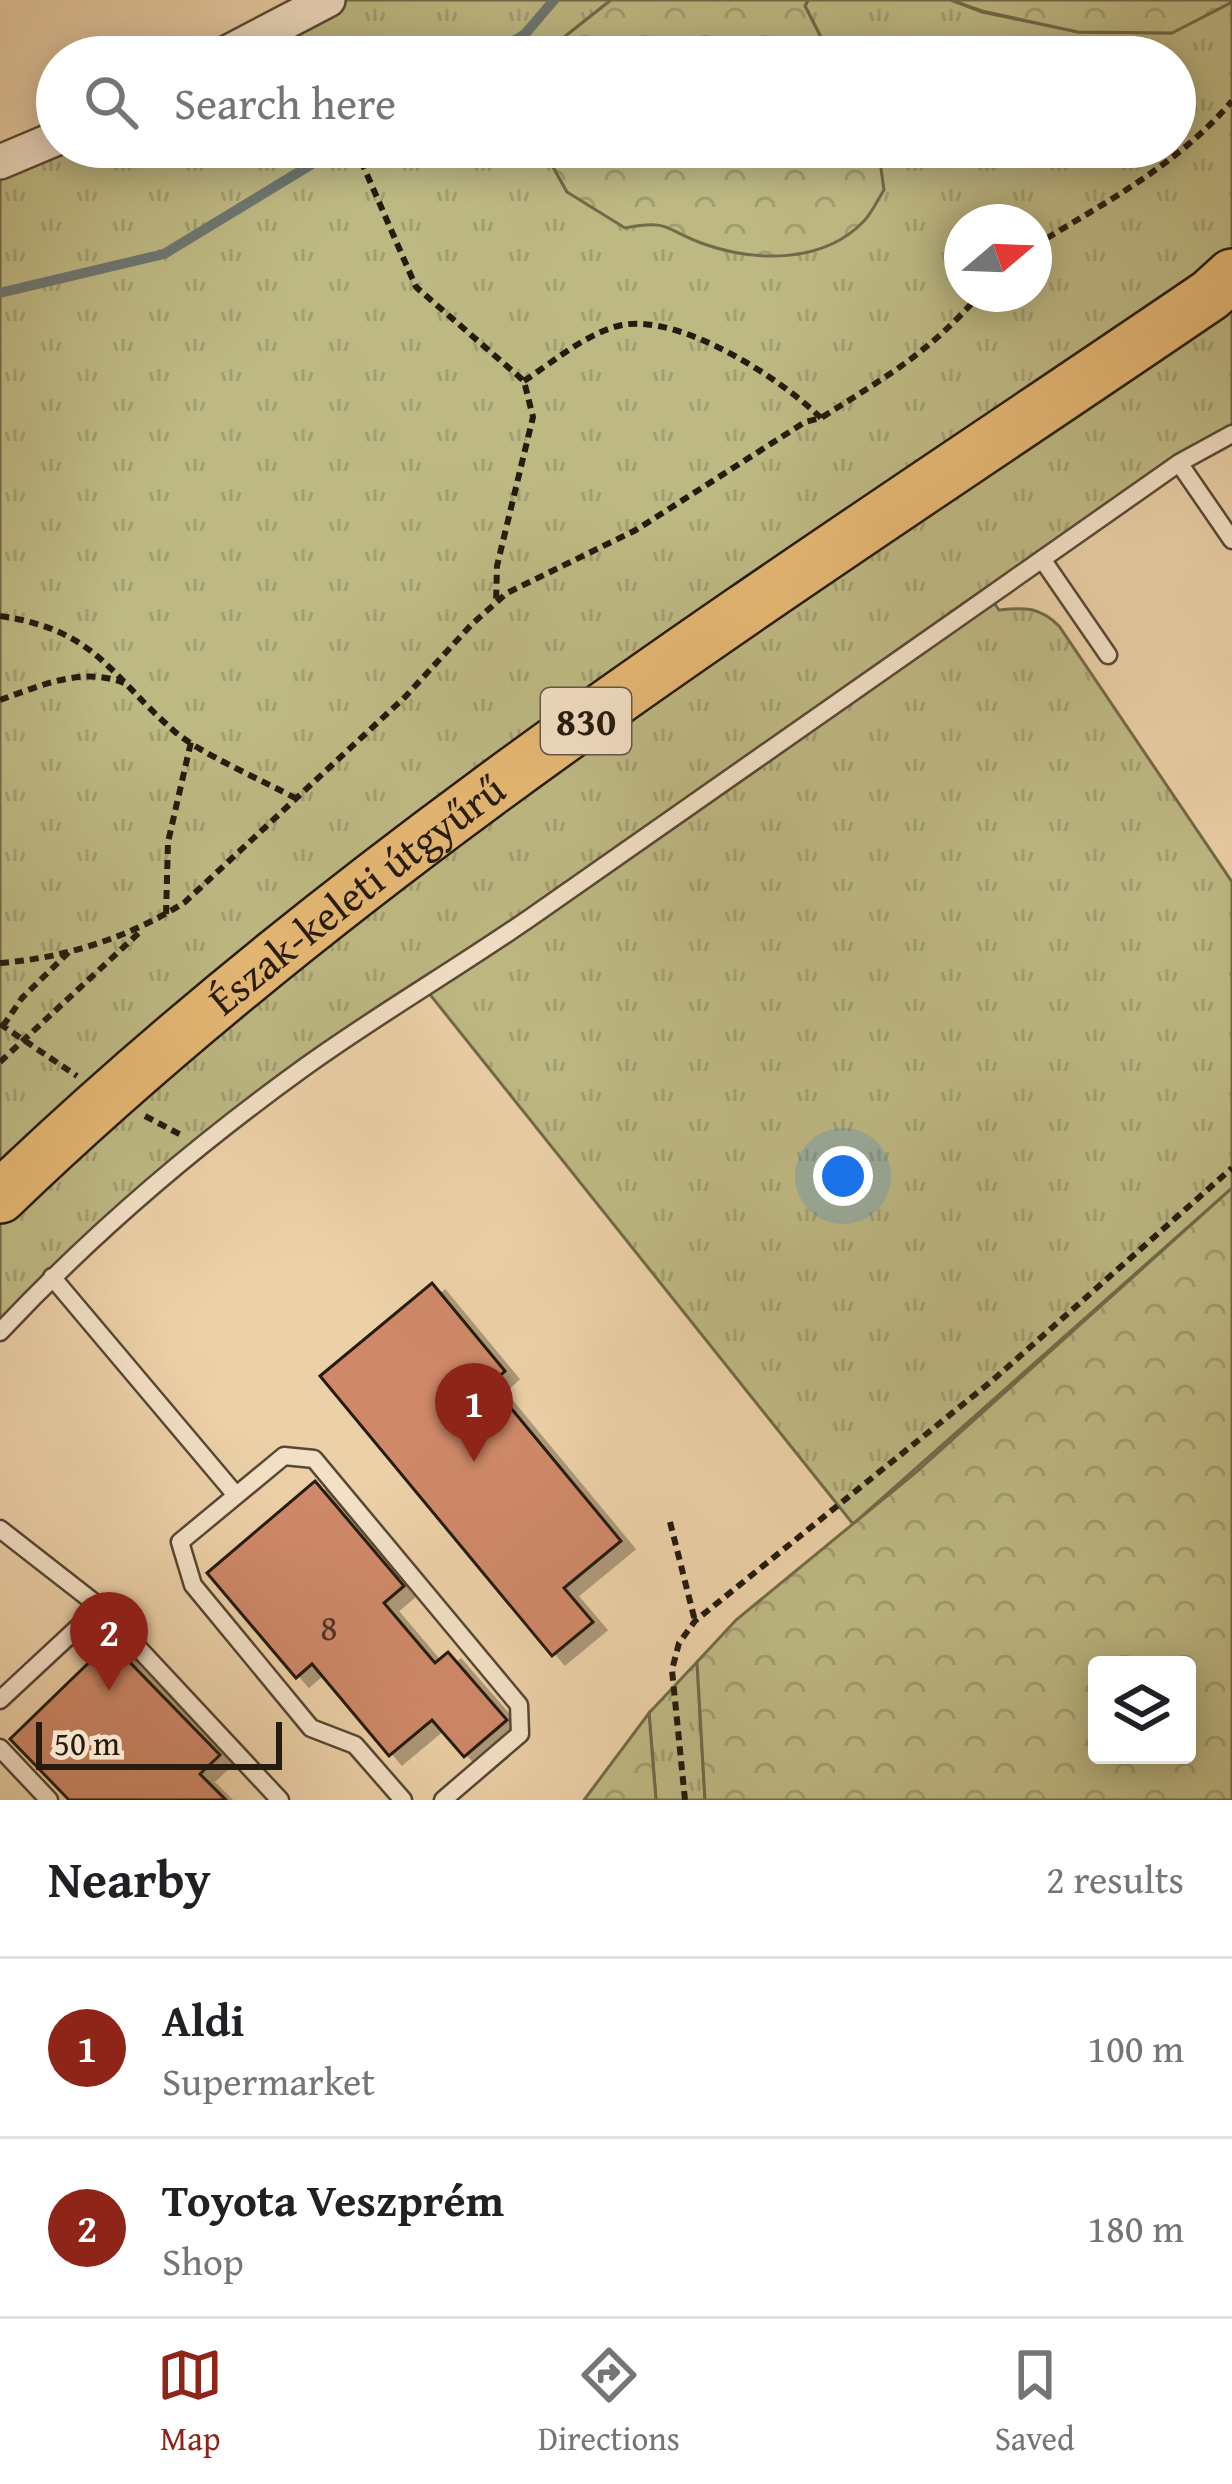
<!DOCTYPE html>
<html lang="en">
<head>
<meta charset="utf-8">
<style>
	body { margin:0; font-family:"Gentium Book Plus",serif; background:#f2f2f2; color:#202124 }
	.controls { position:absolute; right:36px; bottom:36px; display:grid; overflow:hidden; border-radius:12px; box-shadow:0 6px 30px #0003 }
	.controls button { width:108px; height:108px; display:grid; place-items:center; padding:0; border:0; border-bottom:3px solid #e0e0e0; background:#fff; color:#202124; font:60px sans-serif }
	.compass { position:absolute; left:944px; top:204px; width:108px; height:108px; border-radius:50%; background:#fff; box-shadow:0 6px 30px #0003; rotate:71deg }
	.scale { position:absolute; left:36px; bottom:30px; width:246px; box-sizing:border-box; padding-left:12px; border:6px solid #251b0e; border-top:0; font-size:33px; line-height:42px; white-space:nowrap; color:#251b0e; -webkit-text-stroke:9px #f3e0c6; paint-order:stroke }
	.you { position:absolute; left:843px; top:1176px; width:42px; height:42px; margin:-30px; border:9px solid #fff; border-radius:50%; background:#1a73e8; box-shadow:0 0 0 18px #1a73e833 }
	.badge { display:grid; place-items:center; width:78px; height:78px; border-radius:50%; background:#8f2418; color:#fff; font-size:39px; font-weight:700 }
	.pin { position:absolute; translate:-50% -99px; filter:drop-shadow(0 3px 6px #0008) }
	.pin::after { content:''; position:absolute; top:63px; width:42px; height:36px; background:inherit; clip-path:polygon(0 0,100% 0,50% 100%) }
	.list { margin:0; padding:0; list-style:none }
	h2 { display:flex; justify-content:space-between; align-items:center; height:156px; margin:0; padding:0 48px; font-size:51px }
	h2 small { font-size:39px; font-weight:400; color:#757577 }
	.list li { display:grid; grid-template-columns:78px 1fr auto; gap:36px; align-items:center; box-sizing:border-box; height:180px; padding:0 48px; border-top:3px solid #e0e0e0 }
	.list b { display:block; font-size:45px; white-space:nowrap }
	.list p { margin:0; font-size:39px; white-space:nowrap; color:#757577 }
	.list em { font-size:39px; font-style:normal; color:#757577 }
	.icon { flex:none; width:66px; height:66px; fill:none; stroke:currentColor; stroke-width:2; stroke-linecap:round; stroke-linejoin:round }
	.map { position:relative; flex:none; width:1232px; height:1800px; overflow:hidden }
	.search { position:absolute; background:#fff; box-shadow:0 6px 30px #0003; left:36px; right:36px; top:36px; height:132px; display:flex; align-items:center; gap:30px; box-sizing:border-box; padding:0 42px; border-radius:66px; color:#757577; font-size:45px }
	.sheet { height:516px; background:#fff }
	nav { display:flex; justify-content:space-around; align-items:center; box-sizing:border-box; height:168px; border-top:3px solid #e0e0e0; background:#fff; font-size:33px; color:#757577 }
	nav a { display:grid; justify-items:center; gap:6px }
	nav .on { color:#8f2418 }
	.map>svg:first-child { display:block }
</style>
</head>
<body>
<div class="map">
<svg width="1232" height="1800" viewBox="0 0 1232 1800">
	<defs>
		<pattern id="grass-tufts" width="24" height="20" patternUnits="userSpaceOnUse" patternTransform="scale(3)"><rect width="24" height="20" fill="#beb983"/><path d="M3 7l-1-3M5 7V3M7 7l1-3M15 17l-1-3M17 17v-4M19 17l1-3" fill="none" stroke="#a39e70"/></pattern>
		<pattern id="forest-crowns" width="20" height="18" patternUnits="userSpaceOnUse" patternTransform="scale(3)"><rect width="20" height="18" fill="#beb983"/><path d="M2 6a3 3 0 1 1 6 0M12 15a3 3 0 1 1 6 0" fill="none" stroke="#a39e70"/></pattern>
		<filter id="shadow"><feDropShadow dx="13" dy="8" stdDeviation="0" flood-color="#0004"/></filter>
	</defs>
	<rect width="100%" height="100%" fill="#ecd0a7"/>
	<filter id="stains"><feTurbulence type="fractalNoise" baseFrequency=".00167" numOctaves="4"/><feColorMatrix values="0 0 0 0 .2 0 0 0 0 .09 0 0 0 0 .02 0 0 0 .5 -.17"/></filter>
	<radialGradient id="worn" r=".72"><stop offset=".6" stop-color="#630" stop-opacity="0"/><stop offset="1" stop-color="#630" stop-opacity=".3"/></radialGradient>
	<path fill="url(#grass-tufts)" stroke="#726a48" stroke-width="3" fill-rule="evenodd" d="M 336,0 L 611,0 L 539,57 L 229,57 Z
		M 808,0 L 951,0 L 982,12 L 1078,32 L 1171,33 L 1232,2 L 1232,427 L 986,591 L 999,610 C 1025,607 1040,607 1059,626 L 1232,882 L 1232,1188 L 853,1524 L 420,982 L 286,1073 L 0,1324 L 0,166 L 57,147 L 542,147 L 567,192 L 659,221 L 701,243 L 878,147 L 1175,147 L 1175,57 L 831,57 L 805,6 ZM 962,222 L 1034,222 L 1034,294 L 962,294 Z
		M 697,1662 L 705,1800 L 656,1800 L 649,1713 Z"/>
	<path fill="url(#forest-crowns)" stroke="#726a48" stroke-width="3" fill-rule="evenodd" d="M 611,0 L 808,0 L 805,6 L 831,57 L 539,57 Z
		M 951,0 L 1232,0 L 1232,2 L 1172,33 L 1078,32 L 982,11 Z
		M 542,147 L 878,147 L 884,190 C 878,199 872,213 864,221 C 823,264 755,262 704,244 C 664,230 671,219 625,228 L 567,192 Z
		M 1232,1188 L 1232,1800 L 705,1800 L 697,1662 L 736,1620 L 915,1473 ZM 1097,1665 L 1187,1665 L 1187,1755 L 1097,1755 Z
		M 649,1713 L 656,1800 L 584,1800 Z"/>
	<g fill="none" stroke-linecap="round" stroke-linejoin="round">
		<path stroke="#6d7771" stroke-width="10" d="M 487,57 L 525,34 L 554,0
			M 0,293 L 164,254 L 340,147"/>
	</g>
	<path fill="#cf8969" stroke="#251b0e" stroke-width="3" filter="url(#shadow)" d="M 432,1283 L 505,1371 L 491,1384 L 621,1541 L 564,1588 L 593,1622 L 552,1656 L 320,1376 Z
		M 315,1481 L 404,1586 L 384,1603 L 435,1663 L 448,1652 L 507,1720 L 464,1757 L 432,1720 L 389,1756 L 312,1664 L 296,1678 L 207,1573 Z
		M 110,1642 L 220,1755 L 200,1774 L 226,1800 L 69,1800 L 10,1739 Z"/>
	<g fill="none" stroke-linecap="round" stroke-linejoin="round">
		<g stroke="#574834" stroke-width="21">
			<path id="lane" d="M 1179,463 L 1232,540
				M 1042,559 L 1108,655
				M 52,1277 L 235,1494
				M 0,1332 C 91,1235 194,1147 302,1069 C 378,1014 460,967 537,913 C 752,764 965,613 1179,463 L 1232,434
				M 0,1529 L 100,1607 L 280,1800
				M 0,1700 L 100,1607
				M 0,1748 L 49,1800
				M 403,1800 L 355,1745 L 311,1728 L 193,1585 L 180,1542 L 284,1456 L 314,1459 L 519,1705 L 520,1734 L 443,1800"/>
		</g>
		<g stroke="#574834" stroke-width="38">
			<path id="street" d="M 219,57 L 328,0
				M 0,162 L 57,138"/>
		</g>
		<g stroke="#251b0e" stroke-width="56">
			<g id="primary">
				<path id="s1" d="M 0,1197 C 364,847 795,578 1210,295 L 1232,275"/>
			</g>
		</g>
		<path stroke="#251b0e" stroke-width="6" stroke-dasharray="9 6" stroke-linecap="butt" d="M 158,57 L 193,39
			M 355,147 L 416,287 L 524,381 L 533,417 L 497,566 L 496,603
			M 1034,246 C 1104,203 1178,165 1232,101
			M 524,381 C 553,362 588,332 622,325 C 681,314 780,378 821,418
			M 0,616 C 96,630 109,674 174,731 C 199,753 264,781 297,799
			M 0,700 C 40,686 82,666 124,683
			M 166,914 L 168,842 L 191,742
			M 0,963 C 65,958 131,937 185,902 L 405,697 L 472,624 L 507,593 L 636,530 L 805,422 L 821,418 C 887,376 928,354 980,294
			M 0,1024 L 77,1076
			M 3,1026 L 22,998 L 69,952
			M 0,1062 L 142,930
			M 145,1116 L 181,1135
			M 670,1522 L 695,1621
			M 685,1800 L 672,1670 L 679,1643 L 695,1621 L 993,1380 L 1232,1168"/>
		<use href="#lane" stroke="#f3e0c6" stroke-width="16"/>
		<use href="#street" stroke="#f3e0c6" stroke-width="33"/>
		<use href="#primary" stroke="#e6b874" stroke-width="51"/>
	</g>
	<g text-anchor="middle" stroke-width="9" stroke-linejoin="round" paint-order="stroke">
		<g font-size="36" fill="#503625">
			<text x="329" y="1640">8</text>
		</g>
		<rect fill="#f3e0c6" stroke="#635645" stroke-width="3" x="541" y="688" width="90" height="66" rx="9"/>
		<g font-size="39" font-weight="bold" fill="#251b0e">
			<text x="586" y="735">830</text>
		</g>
		<g font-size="42" fill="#251b0e" stroke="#f3e0c6">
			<text dy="15" stroke="none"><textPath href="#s1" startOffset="468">Észak-keleti útgyűrű</textPath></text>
		</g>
	</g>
	<rect width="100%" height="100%" filter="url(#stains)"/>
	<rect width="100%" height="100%" fill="url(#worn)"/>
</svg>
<div class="controls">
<button><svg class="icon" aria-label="layers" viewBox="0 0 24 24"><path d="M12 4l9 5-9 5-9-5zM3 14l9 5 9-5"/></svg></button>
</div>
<svg class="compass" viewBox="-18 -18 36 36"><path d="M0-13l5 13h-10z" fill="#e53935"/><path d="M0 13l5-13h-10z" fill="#757577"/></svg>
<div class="scale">50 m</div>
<div class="you"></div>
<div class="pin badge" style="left:474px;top:1462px">1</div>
<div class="pin badge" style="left:109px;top:1691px">2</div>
<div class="search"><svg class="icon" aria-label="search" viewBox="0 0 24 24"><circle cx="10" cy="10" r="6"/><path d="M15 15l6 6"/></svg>Search here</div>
</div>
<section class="sheet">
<h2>Nearby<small>2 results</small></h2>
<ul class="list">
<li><span class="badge">1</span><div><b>Aldi</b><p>Supermarket</p></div><em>100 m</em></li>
<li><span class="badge">2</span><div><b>Toyota Veszprém</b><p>Shop</p></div><em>180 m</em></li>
</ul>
</section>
<nav>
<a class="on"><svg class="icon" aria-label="map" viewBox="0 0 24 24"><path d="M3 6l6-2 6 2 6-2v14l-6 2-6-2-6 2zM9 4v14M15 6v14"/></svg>Map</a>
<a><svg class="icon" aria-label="directions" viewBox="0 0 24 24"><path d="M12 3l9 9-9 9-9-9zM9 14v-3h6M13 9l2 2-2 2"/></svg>Directions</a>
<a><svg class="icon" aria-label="saved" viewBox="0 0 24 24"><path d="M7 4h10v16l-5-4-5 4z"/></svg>Saved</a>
</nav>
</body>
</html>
